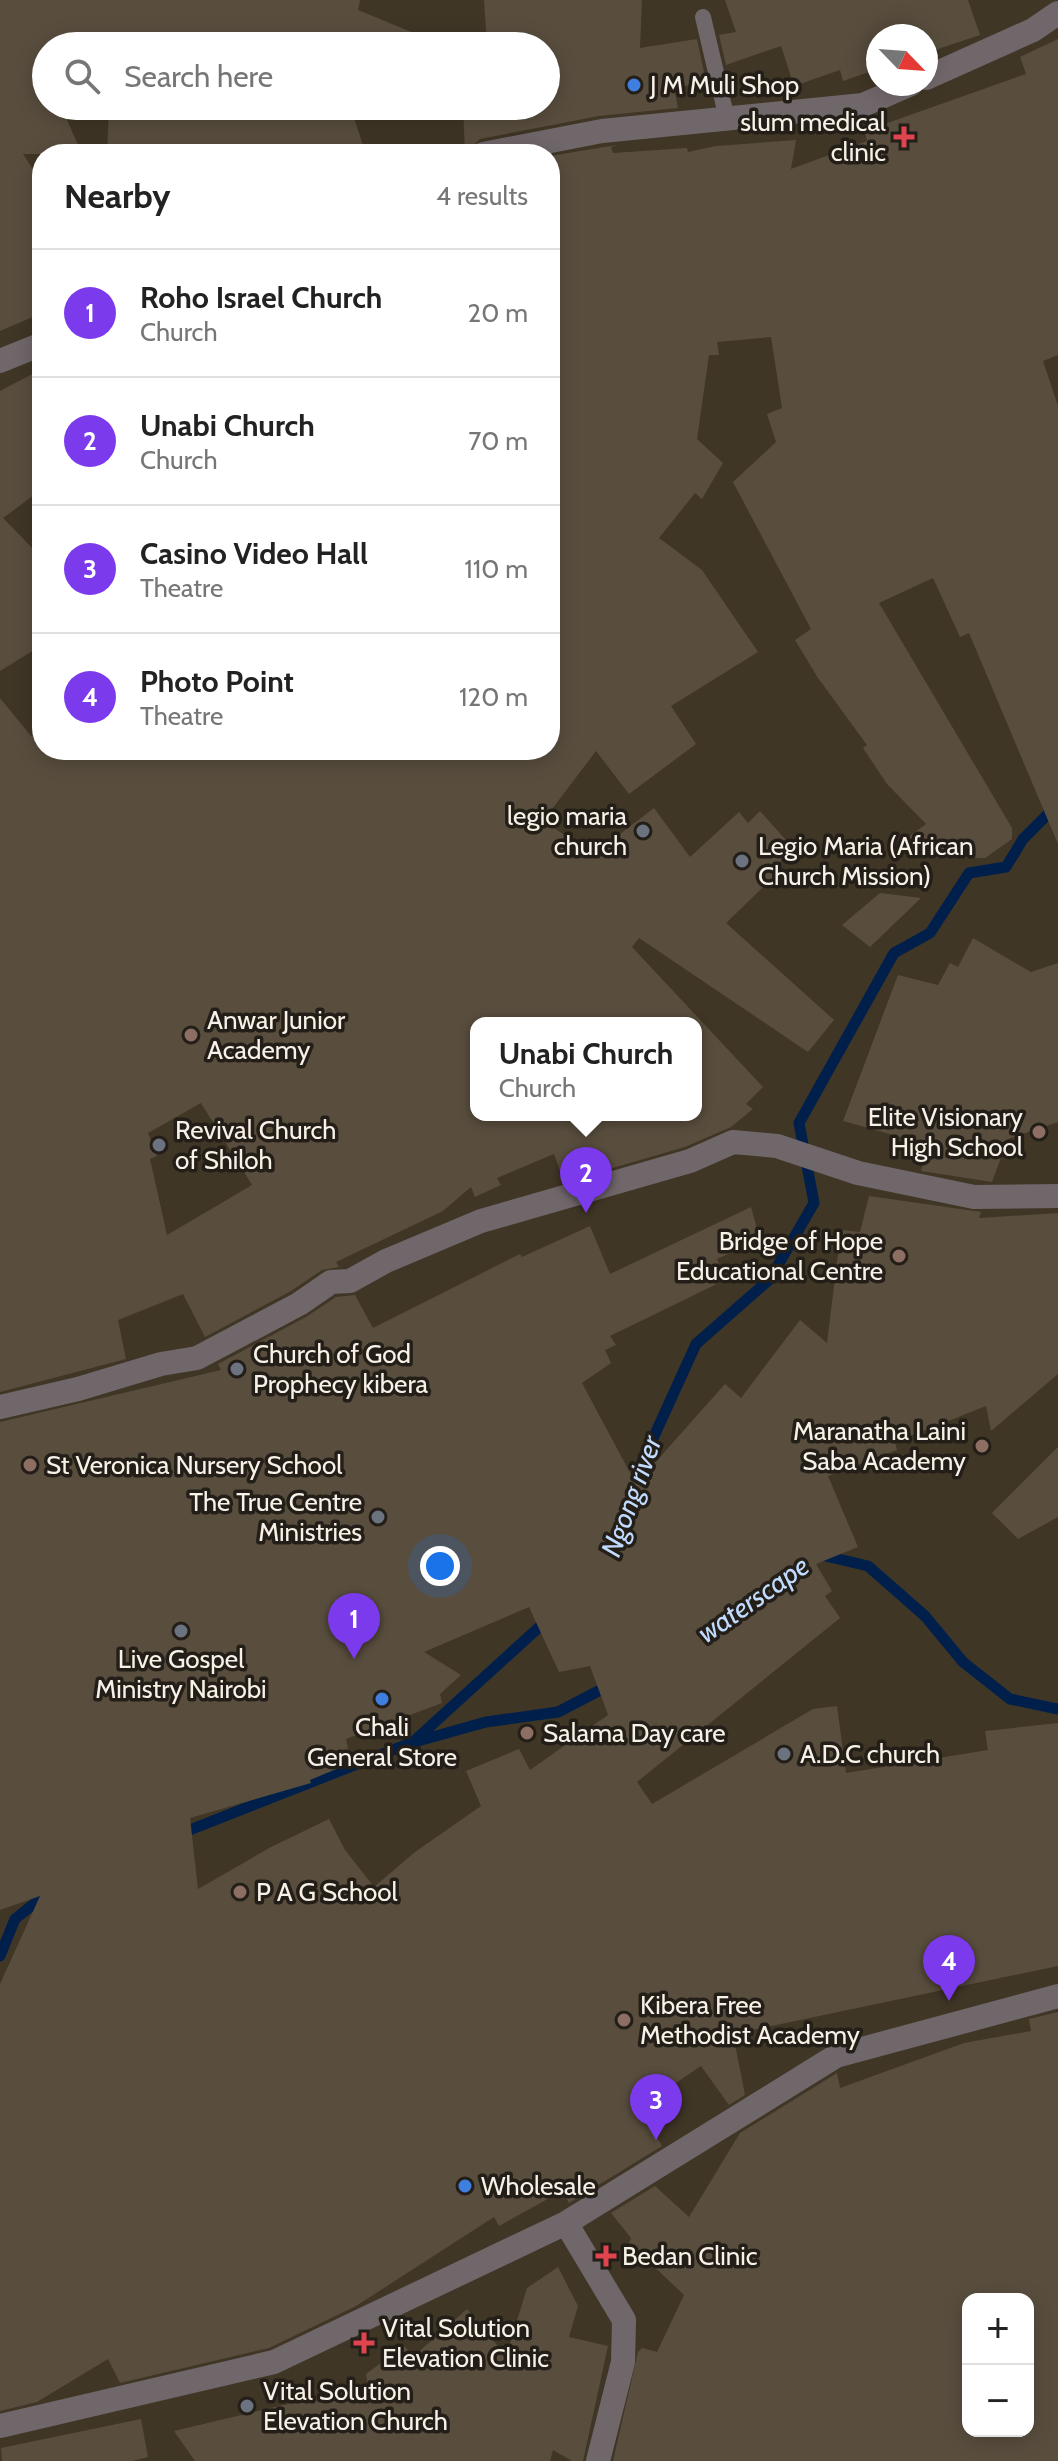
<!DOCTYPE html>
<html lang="en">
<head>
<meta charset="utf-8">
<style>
	body { margin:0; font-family:Cabin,sans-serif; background:#f6f6f6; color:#222 }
	.controls { position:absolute; right:24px; bottom:24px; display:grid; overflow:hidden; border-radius:16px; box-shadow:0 4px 20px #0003 }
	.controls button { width:72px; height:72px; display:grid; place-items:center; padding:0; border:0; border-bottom:2px solid #e0e0e0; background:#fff; color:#222; font:40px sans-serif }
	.compass { position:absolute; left:866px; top:24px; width:72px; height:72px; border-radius:50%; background:#fff; box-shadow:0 4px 20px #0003; rotate:115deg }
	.you { position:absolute; left:440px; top:1566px; width:28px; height:28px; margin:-20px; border:6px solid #fff; border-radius:50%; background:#1a73e8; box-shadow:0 0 0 12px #1a73e833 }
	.badge { display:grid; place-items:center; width:52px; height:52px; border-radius:50%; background:#7c3aed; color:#fff; font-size:26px; font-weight:700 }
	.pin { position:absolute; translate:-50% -66px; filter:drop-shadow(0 2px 4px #0008) }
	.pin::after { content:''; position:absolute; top:42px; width:28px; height:24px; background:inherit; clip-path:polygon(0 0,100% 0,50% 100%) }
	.popup { position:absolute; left:470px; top:1017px; width:232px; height:104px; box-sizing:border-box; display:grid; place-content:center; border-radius:16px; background:#fff; filter:drop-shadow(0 2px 6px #0005); font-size:26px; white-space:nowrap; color:#767676 }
	.popup b { font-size:30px; color:#222 }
	.popup::after { content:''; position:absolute; left:50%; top:100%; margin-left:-16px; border:16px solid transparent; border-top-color:#fff }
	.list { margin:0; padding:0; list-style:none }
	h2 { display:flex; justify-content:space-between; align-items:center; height:104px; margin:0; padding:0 32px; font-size:34px }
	h2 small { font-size:26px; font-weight:400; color:#767676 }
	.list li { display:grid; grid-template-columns:52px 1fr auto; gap:24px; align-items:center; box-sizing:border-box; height:128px; padding:0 32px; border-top:2px solid #e0e0e0 }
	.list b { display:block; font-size:30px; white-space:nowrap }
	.list p { margin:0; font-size:26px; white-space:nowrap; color:#767676 }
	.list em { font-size:26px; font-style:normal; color:#767676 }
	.icon { flex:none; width:44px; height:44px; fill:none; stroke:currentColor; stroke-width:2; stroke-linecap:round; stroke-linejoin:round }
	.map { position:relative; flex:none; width:1058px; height:2461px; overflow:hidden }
	.search { position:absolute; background:#fff; box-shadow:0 4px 20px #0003; left:32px; top:32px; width:528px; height:88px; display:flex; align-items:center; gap:20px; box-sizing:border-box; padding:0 28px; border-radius:44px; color:#767676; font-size:30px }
	.panel { position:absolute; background:#fff; box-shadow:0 4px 20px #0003; left:32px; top:144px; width:528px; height:616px; border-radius:32px }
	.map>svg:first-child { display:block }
</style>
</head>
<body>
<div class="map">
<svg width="1058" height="2461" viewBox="0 0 1058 2461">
	<rect width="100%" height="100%" fill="#403626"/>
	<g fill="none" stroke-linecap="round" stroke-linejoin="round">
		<path stroke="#00204b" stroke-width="11" d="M 630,1489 L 696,1344 L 770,1279 L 814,1203 L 799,1123 L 894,953 L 930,933 L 969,873 L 1006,867 L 1023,839 L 1058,804
			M 817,1554 L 868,1566 L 925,1616 L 963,1662 L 1010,1699 L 1058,1709
			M 418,1741 L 486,1722 L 558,1712 L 610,1685
			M 177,1835 L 413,1742 L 547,1620
			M 0,1956 L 15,1919 L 49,1892"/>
	</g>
	<path fill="#594e3e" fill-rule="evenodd" d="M 0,0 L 360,0 L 358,10 L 443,45 L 46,46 L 46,106 L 61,106 L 82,154 L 23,154 L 42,183 L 42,313 L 0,331 Z
		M 484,0 L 642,0 L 640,48 L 697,39 L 706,82 L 674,88 L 678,108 L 599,116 L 480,139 L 465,154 L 463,106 L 546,106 L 546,46 L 487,46 Z
		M 725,0 L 968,0 L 980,35 L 926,53 L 926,36 L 878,36 L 878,69 L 843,81 L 840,70 L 794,86 L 781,46 L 726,65 L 719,35 L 736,32 Z
		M 1058,39 L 1058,355 L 1043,361 L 1058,406 L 1058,844 L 969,633 L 960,637 L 933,578 L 879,603 L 1012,828 L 1012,839 L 985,858 L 917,858 L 906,839 L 926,824 L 887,784 L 863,748 L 867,745 L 818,678 L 795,640 L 811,629 L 733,482 L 776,442 L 767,414 L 782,408 L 771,337 L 717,342 L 719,355 L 709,355 L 697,439 L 723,463 L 702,499 L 695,493 L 659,538 L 702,570 L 758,652 L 671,706 L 696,744 L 629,794 L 596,751 L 543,821 L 594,854 L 654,808 L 690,857 L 739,812 L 748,823 L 760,811 L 794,849 L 777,864 L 782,869 L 726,923 L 834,1020 L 808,1052 L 639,938 L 632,947 L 763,1087 L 746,1104 L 753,1109 L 731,1127 L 685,1147 L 564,1182 L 554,1154 L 497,1178 L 501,1185 L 475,1197 L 471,1187 L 443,1211 L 336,1262 L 339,1267 L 322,1270 L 291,1291 L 205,1337 L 183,1294 L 118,1320 L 126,1359 L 0,1392 L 0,698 L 31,736 L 42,733 L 42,750 L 550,750 L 550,156 L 617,145 L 611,147 L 613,153 L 687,148 L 688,152 L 716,146 L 796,140 L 791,169 L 867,141 L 865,131 L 1026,74 L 1020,57 ZM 476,1023 L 696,1023 L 696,1115 L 476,1115 ZM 201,1103 L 252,1185 L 167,1235 L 150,1159 L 157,1156 L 148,1133 Z
		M 109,106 L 350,106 L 366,154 L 107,154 Z
		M 42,369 L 42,489 L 3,518 L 42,558 L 42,645 L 0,671 L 0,391 Z
		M 880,893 L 921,898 L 870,947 L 842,925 Z
		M 973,938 L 1031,972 L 1058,963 L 1058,1122 L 1008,1139 L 992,1182 L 921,1171 L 929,1145 L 843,1121 L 898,975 L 938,985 L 950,963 L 958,967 Z
		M 869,1196 L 981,1212 L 979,1218 L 1058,1213 L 1058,1374 L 991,1431 L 986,1406 L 895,1442 L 897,1450 L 828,1476 L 858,1547 L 816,1564 L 832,1591 L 825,1596 L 840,1618 L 637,1782 L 652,1804 L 813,1709 L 837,1706 L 846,1773 L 988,1750 L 985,1731 L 1058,1723 L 1058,1966 L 733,2034 L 745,2095 L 729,2105 L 701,2066 L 639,2108 L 662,2146 L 569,2203 L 562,2191 L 499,2226 L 494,2217 L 356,2306 L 269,2348 L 120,2383 L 108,2359 L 37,2402 L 0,2411 L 0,1984 L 40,1896 L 0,1910 L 0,1422 L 221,1370 L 218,1364 L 306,1317 L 336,1297 L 355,1295 L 373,1328 L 520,1254 L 522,1257 L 590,1226 L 610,1274 L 751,1207 L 760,1240 L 717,1259 L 725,1280 L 610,1336 L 616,1345 L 605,1350 L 611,1363 L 582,1383 L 636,1484 L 725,1384 L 741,1398 L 800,1320 L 827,1343 L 841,1230 L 860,1232 ZM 529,1607 L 559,1672 L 590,1666 L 608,1715 L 530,1770 L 519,1749 L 466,1771 L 481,1806 L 415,1852 L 374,1887 L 345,1850 L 329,1819 L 271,1847 L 198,1889 L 190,1818 L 311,1783 L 310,1780 L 351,1763 L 346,1739 L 442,1703 L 440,1694 L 461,1675 L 424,1652 Z
		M 1058,1447 L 1058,1517 L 1018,1539 L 992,1513 Z
		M 1058,2012 L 1058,2461 L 613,2461 L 638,2352 L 642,2348 L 657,2352 L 684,2295 L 629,2243 L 631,2238 L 611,2213 L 655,2186 L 689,2217 L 740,2133 L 837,2073 L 840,2088 L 964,2043 L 1031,2031 L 1029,2019 ZM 968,2299 L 1028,2299 L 1028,2431 L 968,2431 Z
		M 558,2267 L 578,2306 L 569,2337 L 608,2346 L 583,2461 L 572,2461 L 553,2450 L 550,2461 L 195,2461 L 174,2431 L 368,2385 L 366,2374 L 404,2346 L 414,2356 L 467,2309 L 506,2356 L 527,2288 Z
		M 141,2419 L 148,2457 L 132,2461 L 2,2461 L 1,2448 Z"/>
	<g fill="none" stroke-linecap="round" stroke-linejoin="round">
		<path stroke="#70676b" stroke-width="16" d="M 703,17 L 727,119"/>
		<path stroke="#70676b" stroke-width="24" d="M 926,78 L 1033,30 L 1058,13
			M 483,154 L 602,131 L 863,105 L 911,84
			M 0,361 L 42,344
			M 0,1407 L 78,1389 L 161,1364 L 197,1358 L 299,1304 L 331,1282 L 350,1281 L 386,1261 L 481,1221 L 690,1161 L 733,1142 L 777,1146 L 858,1173 L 974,1197 L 1058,1196
			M 566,2223 L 624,2320 L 623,2362 L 598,2461
			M 0,2426 L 274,2362 L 566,2223 L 836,2056 L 1058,1996"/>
	</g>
	<g fill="#3f7fe0" stroke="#231e17" stroke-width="3">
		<circle cx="634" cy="85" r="8"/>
		<circle cx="382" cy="1699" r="8"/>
		<circle cx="465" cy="2186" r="8"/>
	</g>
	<g fill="#e0444e" stroke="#231e17" stroke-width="3">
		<path d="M900 125h8v8h8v8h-8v8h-8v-8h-8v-8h8z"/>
		<path d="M602 2244h8v8h8v8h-8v8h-8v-8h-8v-8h8z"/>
		<path d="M360 2331h8v8h8v8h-8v8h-8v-8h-8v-8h8z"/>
	</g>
	<g fill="#6b7280" stroke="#231e17" stroke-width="3">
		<circle cx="643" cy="831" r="8"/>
		<circle cx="742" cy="861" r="8"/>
		<circle cx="159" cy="1145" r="8"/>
		<circle cx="237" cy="1369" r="8"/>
		<circle cx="378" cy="1517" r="8"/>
		<circle cx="181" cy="1631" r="8"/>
		<circle cx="784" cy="1754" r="8"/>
		<circle cx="247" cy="2406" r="8"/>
	</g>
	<g fill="#8d6e63" stroke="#231e17" stroke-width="3">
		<circle cx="191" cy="1035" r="8"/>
		<circle cx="1039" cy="1132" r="8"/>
		<circle cx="899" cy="1256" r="8"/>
		<circle cx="982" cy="1446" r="8"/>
		<circle cx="30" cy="1465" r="8"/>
		<circle cx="527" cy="1733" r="8"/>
		<circle cx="240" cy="1892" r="8"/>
		<circle cx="624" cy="2020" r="8"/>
	</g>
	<g text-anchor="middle" stroke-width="7" stroke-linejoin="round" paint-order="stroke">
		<g font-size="26" fill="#f8f1e7" stroke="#231e17" text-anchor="start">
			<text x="650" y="94">J M Muli Shop</text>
			<text x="886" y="131" text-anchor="end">slum medical<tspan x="886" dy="30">clinic</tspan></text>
			<text x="627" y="825" text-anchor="end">legio maria<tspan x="627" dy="30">church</tspan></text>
			<text x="758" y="855">Legio Maria (African<tspan x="758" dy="30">Church Mission)</tspan></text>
			<text x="207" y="1029">Anwar Junior<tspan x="207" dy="30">Academy</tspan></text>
			<text x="1023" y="1126" text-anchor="end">Elite Visionary<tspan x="1023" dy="30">High School</tspan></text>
			<text x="175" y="1139">Revival Church<tspan x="175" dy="30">of Shiloh</tspan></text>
			<text x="883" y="1250" text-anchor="end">Bridge of Hope<tspan x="883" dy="30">Educational Centre</tspan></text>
			<text x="253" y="1363">Church of God<tspan x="253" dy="30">Prophecy kibera</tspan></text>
			<text x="966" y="1440" text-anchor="end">Maranatha Laini<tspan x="966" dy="30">Saba Academy</tspan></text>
			<text x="46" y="1474">St Veronica Nursery School</text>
			<text x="362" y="1511" text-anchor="end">The True Centre<tspan x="362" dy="30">Ministries</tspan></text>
			<text x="181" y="1668" text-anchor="middle">Live Gospel<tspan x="181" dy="30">Ministry Nairobi</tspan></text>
			<text x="382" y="1736" text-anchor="middle">Chali<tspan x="382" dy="30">General Store</tspan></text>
			<text x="543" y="1742">Salama Day care</text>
			<text x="800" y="1763">A.D.C church</text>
			<text x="256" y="1901">P A G School</text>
			<text x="640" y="2014">Kibera Free<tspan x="640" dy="30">Methodist Academy</tspan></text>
			<text x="481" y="2195">Wholesale</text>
			<text x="622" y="2265">Bedan Clinic</text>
			<text x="382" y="2337">Vital Solution<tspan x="382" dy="30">Elevation Clinic</tspan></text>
			<text x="263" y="2400">Vital Solution<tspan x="263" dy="30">Elevation Church</tspan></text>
		</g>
		<g font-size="28" font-style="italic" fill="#c1dbff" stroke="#231e17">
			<text transform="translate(631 1496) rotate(-70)" y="10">Ngong river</text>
			<text transform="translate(753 1599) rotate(-35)" y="10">waterscape</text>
		</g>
	</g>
</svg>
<div class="controls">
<button>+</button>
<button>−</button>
</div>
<svg class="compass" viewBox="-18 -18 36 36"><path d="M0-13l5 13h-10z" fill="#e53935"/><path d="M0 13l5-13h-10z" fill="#767676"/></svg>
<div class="you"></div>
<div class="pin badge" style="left:354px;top:1659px">1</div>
<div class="pin badge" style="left:586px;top:1213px">2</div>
<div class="popup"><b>Unabi Church</b>Church</div>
<div class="pin badge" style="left:656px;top:2140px">3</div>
<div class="pin badge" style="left:949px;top:2001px">4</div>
<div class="search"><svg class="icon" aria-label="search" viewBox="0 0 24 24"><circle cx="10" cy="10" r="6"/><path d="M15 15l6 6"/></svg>Search here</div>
<section class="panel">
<h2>Nearby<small>4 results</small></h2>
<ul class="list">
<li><span class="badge">1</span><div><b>Roho Israel Church</b><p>Church</p></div><em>20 m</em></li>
<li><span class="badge">2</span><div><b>Unabi Church</b><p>Church</p></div><em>70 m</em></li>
<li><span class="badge">3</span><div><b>Casino Video Hall</b><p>Theatre</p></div><em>110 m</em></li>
<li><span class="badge">4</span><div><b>Photo Point</b><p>Theatre</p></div><em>120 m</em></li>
</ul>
</section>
</div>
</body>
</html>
